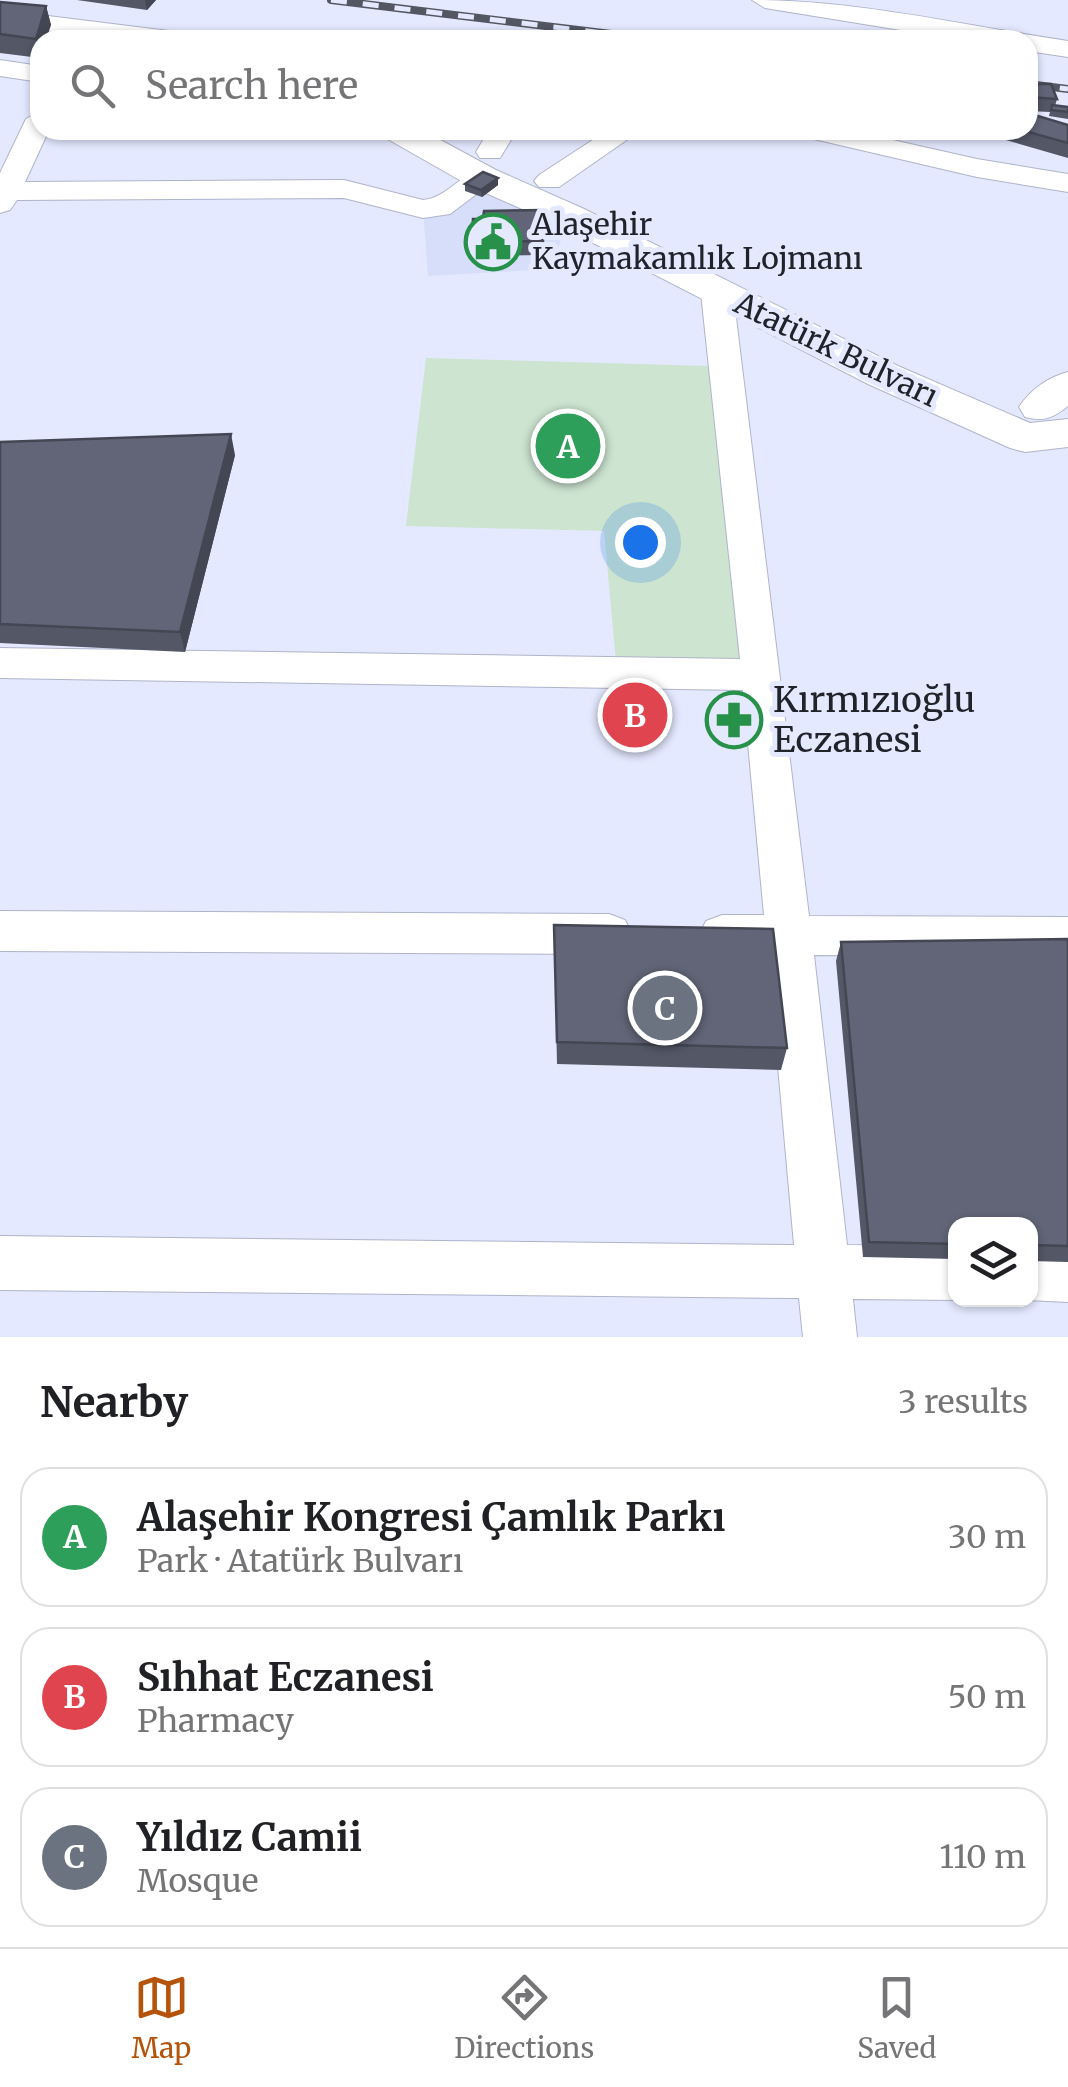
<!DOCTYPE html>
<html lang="en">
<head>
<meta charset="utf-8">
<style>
	body { margin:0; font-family:Merriweather,serif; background:#f6f6f6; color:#202124 }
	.controls { position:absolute; right:30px; bottom:30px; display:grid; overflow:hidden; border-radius:20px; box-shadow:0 2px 8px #0004 }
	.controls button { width:90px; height:90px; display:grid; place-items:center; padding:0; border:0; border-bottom:2px solid #e0e0e0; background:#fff; color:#202124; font:50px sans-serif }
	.you { position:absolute; left:640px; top:542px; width:35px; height:35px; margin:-25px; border:8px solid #fff; border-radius:50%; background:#1a73e8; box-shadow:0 0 0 15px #1a73e833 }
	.badge { display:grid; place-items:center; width:65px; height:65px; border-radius:50%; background:#b45309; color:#fff; font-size:32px; font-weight:700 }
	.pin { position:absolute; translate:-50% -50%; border:5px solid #fff; box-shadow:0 2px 10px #0006 }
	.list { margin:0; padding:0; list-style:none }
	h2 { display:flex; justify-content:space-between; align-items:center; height:130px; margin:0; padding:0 40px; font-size:42px }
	h2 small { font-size:32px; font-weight:400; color:#757577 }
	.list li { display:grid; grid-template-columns:65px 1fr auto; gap:30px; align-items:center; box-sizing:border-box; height:140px; margin:0 20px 20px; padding:0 20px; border:2px solid #e0e0e0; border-radius:30px }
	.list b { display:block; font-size:38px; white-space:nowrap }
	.list p { margin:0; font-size:32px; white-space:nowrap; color:#757577 }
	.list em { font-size:32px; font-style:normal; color:#757577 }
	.icon { flex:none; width:55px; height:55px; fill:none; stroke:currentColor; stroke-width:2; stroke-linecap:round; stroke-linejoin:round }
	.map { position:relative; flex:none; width:1068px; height:1337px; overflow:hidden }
	.search { position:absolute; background:#fff; box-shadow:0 2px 8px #0004; left:30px; right:30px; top:30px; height:110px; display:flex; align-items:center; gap:25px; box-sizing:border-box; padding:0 35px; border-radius:30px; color:#757577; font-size:38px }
	.sheet { height:610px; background:#fff }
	nav { display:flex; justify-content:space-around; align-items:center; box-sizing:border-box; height:140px; border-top:2px solid #e0e0e0; background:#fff; font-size:28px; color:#757577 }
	nav a { display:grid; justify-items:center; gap:5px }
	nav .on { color:#b45309 }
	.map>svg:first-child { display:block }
</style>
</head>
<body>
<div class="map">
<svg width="1068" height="1337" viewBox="0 0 1068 1337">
	<rect width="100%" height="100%" fill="#e4e9ff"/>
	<path fill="#d7defa" d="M 483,178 L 569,216 L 551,269 L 428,276 L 423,209 Z"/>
	<path fill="#cde4d1" d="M 426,358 L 709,366 L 750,663 L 616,662 L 604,531 L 406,526 Z"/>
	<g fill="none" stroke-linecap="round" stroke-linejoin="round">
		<g stroke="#afb4c8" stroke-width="2">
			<path id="minor" d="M 752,0 C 858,0 966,26 1068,41 L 1068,57 L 1028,51 L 1028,40 L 962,40 L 765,8 Z
				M 0,10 L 177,32 L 190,40 L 95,37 L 67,40 L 70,34 L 0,26 Z
				M 0,60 L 40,66 L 40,82 L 0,76 Z
				M 40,111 L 40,130 L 49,130 L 25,182 L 344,180 L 423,200 C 450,198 464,165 493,172 L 498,178 L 450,214 L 423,218 L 344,198 L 17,200 L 10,210 L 0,213 L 0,173 L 26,119 Z
				M 489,130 L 517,130 L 500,158 L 480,158 L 476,152 Z
				M 608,130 L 641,130 L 559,187 L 539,187 L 534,181 L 539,175 Z
				M 797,130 L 848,130 L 977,159 L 1068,174 L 1068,192 L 977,177 L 801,136 Z
				M 717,284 L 728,286 L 733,293 L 809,916 L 1068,917 L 1068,957 L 814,955 L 847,1245 L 956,1246 L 957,1300 L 853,1299 L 857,1337 L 803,1337 L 799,1298 L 0,1290 L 0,1236 L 794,1245 L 768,955 L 722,955 L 706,949 L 699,935 L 706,921 L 722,915 L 764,915 L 743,690 L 0,678 L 0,648 L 740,659 L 701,293 L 706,286 Z
				M 0,911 L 609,914 L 625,920 L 632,934 L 625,948 L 609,954 L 0,951 Z
				M 1030,1247 L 1068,1248 L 1068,1302 L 1027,1300 L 1030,1300 Z"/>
		</g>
		<g stroke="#afb4c8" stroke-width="2">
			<path id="major" d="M 379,130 L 422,130 L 496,170 L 582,208 L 898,366 L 1030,423 L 1068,419 L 1068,447 L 1025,452 L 1010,448 L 868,384 L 556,224 L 470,186 L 384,137 Z
				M 1068,372 L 1068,406 C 1053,418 1044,422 1025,417 L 1019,407 C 1030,390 1048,377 1068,372 Z"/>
		</g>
		<use href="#minor" fill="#fff" fill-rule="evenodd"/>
		<use href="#major" fill="#fff" fill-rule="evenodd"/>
		<g stroke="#545762" stroke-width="8">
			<path id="rail" d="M 331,0 L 661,40
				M 1028,84 L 1068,89"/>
		</g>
		<use href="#rail" stroke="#e4e9ff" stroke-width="5" stroke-dasharray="16" stroke-linecap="butt"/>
	</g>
	<path fill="#535766" d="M 77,0 L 156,0 L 147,10 Z
		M 0,2 L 46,6 L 51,25 L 40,40 L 40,58 L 0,53 Z
		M 1028,84 L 1057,99 L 1055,106 L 1068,107 L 1068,119 L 1049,116 L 1050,112 L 1028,111 Z
		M 1068,125 L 1068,158 L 971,130 L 1028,130 Z
		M 465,184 L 498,185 L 482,197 L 465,191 Z
		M 542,210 L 543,255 L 482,256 L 481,248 L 473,248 L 473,219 Z
		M 0,442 L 235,455 L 185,652 L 0,643 Z
		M 554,925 L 787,1048 L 781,1070 L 557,1064 Z
		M 1068,939 L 1068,1262 L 1030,1261 L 1030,1224 L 956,1224 L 956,1259 L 863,1257 L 836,961 L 841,942 Z"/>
	<path fill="#444753" d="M 145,0 L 156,0 L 147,10 Z
		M 46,6 L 51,25 L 46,40 L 40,40 L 40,57 L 36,39 Z
		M 498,178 L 498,185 L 482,197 L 481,190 Z
		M 231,434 L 235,455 L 185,652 L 180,632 Z"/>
	<path fill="#616577" stroke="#444753" stroke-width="2.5" d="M 0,2 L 46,6 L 36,39 L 0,34 Z
		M 1028,84 L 1051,84 L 1057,99 L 1028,97 Z
		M 1052,105 L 1068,107 L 1068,112 L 1051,110 Z
		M 1028,113 L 1068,125 L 1068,143 L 1021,130 L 1028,130 Z
		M 483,172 L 498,178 L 481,190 L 465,184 Z
		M 542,210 L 543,241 L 481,242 L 481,234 L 472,234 L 473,219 L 483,219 L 484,211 Z
		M 231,434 L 180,632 L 0,624 L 0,442 Z
		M 554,925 L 773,929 L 787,1048 L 557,1042 Z
		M 1068,939 L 1068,1246 L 1030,1245 L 1030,1224 L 956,1224 L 956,1244 L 869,1242 L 841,942 Z"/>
	<defs>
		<g id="civic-ring" transform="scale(2.875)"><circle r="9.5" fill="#e4e9ff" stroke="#279149" stroke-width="1.5"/><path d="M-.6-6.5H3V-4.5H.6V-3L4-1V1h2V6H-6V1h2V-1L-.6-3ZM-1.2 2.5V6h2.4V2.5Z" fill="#279149"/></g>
		<g id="pharmacy-ring" transform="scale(2.875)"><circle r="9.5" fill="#e4e9ff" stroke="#279149" stroke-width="1.5"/><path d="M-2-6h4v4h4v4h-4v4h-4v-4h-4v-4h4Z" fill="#279149"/></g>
	</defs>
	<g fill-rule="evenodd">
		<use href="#civic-ring" x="493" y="242"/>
		<use href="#pharmacy-ring" x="734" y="720"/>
	</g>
	<g text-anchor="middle" stroke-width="10" stroke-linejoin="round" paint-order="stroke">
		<g font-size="30" fill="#21232a" stroke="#e4e9ff" text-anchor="start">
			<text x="532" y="235">Alaşehir<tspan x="532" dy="34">Kaymakamlık Lojmanı</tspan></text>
		</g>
		<g font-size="30" fill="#21232a" stroke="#e4e9ff">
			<text transform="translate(836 350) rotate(26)" y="10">Atatürk Bulvarı</text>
		</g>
		<g font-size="35" fill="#21232a" stroke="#e4e9ff" text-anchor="start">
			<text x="773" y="712">Kırmızıoğlu<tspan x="773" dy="40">Eczanesi</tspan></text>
		</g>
	</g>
</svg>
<div class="controls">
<button><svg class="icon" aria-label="layers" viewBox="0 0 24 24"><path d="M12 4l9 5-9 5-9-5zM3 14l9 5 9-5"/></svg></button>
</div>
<div class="you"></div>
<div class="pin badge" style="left:568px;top:446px;background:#2e9e5b">A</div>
<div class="pin badge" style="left:635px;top:715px;background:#e0444e">B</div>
<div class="pin badge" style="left:665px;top:1008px;background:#6b7280">C</div>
<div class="search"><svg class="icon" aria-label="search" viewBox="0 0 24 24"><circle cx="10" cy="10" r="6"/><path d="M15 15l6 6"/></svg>Search here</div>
</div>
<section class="sheet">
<h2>Nearby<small>3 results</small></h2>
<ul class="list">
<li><span class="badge" style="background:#2e9e5b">A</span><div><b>Alaşehir Kongresi Çamlık Parkı</b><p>Park · Atatürk Bulvarı</p></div><em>30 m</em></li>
<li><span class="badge" style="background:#e0444e">B</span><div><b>Sıhhat Eczanesi</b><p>Pharmacy</p></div><em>50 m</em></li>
<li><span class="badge" style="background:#6b7280">C</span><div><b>Yıldız Camii</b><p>Mosque</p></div><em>110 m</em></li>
</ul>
</section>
<nav>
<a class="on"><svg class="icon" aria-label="map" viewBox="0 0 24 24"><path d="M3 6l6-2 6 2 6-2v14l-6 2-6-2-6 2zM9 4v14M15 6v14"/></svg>Map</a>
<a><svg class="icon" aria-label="directions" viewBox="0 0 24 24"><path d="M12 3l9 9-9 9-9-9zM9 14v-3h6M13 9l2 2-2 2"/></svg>Directions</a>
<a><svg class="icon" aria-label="saved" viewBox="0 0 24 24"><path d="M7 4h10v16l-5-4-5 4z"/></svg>Saved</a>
</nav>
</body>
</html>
